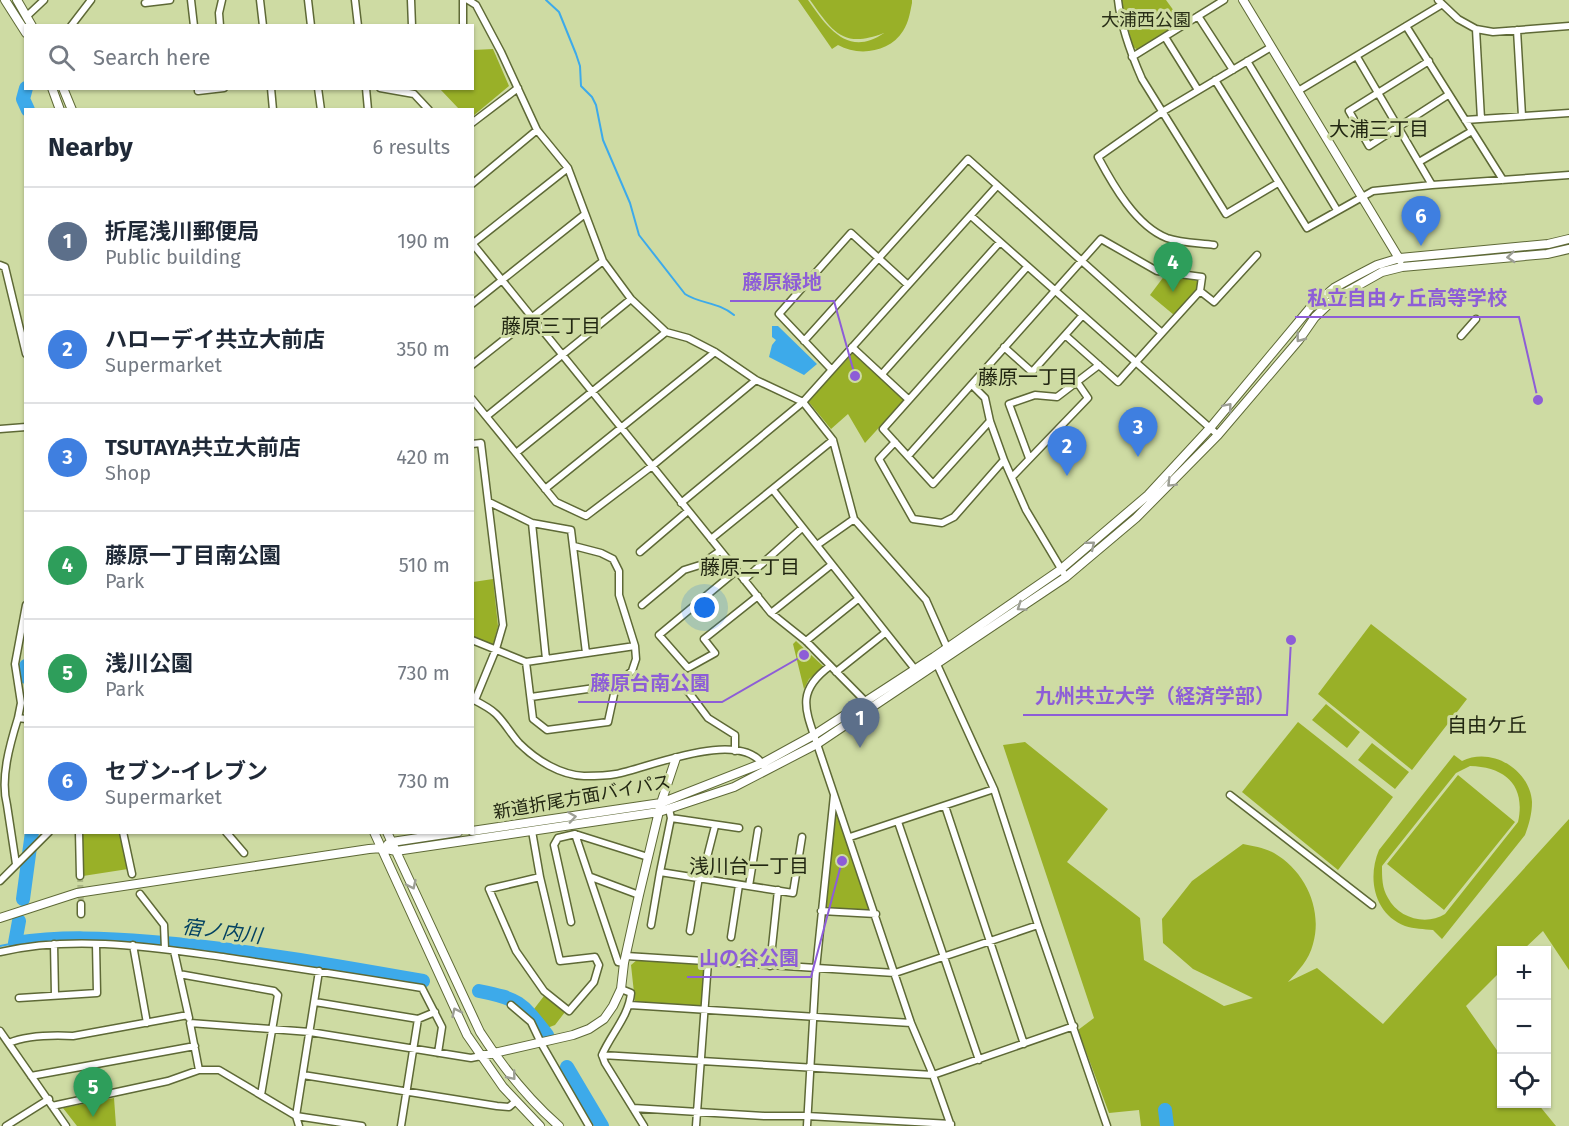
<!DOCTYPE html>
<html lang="en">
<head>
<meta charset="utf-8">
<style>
	body { margin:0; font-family:"Fira Sans","Noto Sans JP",sans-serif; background:#f2f2f3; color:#1f2937 }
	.controls { position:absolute; right:18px; bottom:18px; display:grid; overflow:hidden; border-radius:0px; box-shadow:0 2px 4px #0004 }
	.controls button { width:54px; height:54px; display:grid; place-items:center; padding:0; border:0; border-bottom:2px solid #e0e1e3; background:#fff; color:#1f2937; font:30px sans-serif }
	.you { position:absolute; left:705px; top:608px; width:21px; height:21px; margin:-15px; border:4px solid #fff; border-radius:50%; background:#1a73e8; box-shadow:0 0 0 9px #1a73e833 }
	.badge { display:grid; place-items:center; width:39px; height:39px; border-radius:50%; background:#8d5dd7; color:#fff; font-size:20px; font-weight:700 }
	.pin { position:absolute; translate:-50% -50px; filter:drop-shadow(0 2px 3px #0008) }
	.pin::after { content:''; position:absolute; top:32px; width:21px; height:18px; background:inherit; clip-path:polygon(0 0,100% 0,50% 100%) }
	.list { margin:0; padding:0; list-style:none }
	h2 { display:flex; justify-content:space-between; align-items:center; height:78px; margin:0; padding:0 24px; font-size:26px }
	h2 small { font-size:20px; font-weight:400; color:#747a83 }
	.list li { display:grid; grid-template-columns:39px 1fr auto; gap:18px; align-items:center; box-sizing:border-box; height:108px; padding:0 24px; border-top:2px solid #e0e1e3 }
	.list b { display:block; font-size:22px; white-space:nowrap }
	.list p { margin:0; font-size:20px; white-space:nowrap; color:#747a83 }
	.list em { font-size:20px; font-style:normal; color:#747a83 }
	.icon { flex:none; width:33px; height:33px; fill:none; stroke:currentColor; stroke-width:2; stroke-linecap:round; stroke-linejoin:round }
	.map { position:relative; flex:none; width:1569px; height:1126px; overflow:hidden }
	.search { position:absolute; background:#fff; box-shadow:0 2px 4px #0004; left:24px; top:24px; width:450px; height:66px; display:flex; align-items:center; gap:15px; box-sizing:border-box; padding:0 21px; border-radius:0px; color:#747a83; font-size:22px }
	.panel { position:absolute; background:#fff; box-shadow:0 2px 4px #0004; left:24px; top:108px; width:450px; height:726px; border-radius:0px }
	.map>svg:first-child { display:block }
</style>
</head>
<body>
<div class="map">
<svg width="1569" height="1126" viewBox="0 0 1569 1126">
	<rect width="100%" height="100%" fill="#cedba3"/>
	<path fill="#99b028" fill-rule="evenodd" d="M 798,0 L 808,0 C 827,27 848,58 884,33 C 843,49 833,32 810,0 L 912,0 L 912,3 C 910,12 909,22 903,31 C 890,52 859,57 838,45 L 832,49 Z
		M 1121,0 L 1166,0 L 1182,22 L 1138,50 L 1133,47 Z
		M 493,49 L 509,86 L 473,116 L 472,110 L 459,109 L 440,89 L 472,88 L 473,50 Z
		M 1165,275 L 1198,281 L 1198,289 L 1174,315 L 1150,295 Z
		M 853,353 L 905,399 L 865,443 L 848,414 L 831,429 L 808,401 Z
		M 493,579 L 498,626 L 493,645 L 472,636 L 473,582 Z
		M 1371,624 L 1467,699 L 1412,770 L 1318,694 Z
		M 796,641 L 824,667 L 809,679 L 804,689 L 793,644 Z
		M 1326,704 L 1360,732 L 1347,748 L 1312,720 Z
		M 1298,722 L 1393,797 L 1338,870 L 1242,792 Z
		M 1025,742 L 1108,809 L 1067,862 L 1140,918 L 1144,960 L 1224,1006 L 1253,998 L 1193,969 L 1163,943 L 1162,919 L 1192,881 L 1243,844 C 1253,846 1265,848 1274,853 C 1305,871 1323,909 1313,944 C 1309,960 1298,971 1288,982 L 1317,968 L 1383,1024 L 1569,819 L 1569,970 L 1543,931 L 1523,950 L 1502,950 L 1501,971 L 1466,1006 L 1501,1056 L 1502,1104 L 1538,1104 L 1556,1126 L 1141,1126 L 1139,1110 L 1109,1113 L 1078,1030 L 1094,1018 L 1003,745 Z
		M 1372,743 L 1409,772 L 1395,789 L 1358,760 Z
		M 1454,755 L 1462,761 C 1492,746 1530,770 1532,802 C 1532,814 1529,824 1525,835 L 1442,939 L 1433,930 C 1424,929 1414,929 1405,926 C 1374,914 1367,878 1379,850 ZM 1470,766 C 1506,767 1526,786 1518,822 L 1445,914 C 1426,926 1398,918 1388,898 C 1382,888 1382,878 1382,866 L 1456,773 Z
		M 1458,775 L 1515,822 L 1444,910 L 1387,864 Z
		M 837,813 L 870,910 L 868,911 L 825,907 L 834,814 Z
		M 81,833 L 119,833 L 128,869 L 83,876 Z
		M 637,960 L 703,964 L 704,970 L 701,1008 L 635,1002 L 631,965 Z
		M 544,996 L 565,1012 L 555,1025 L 547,1028 L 534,1009 Z
		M 114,1098 L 116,1126 L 77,1126 L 63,1108 Z"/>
	<path fill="#3daaea" d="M 772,326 L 778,326 L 817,364 L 804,375 L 769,357 L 772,345 L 776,340 L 772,337 Z"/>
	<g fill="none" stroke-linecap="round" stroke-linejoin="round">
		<path stroke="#3daaea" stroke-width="2" d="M 546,0 L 559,12 L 576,54 L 580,66 L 581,86 L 592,97 L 596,105 L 603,140 L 630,203 L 639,235 L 685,294 C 700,304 719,302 734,315
			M 0,946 L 15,943"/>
		<path stroke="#3daaea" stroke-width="14" d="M 26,88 L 23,99 L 28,110
			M 26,666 L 24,671 L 26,677
			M 23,899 L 32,832
			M 19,921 L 15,943 C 60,936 106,938 152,942 C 243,949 333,965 423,981
			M 479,991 C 520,999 522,1003 547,1035
			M 567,1067 L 602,1126
			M 1165,1110 L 1167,1126"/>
		<path stroke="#acb786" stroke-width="6" stroke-dasharray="6 3" stroke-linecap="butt" d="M 80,876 L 81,904"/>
		<g stroke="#5e6936" stroke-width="9">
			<path id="minor" d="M 191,0 L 194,26
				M 260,0 L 263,26
				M 308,0 L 311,26
				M 355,0 L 358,26
				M 411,0 L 412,26
				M 468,0 L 476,5 L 501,52 L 537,130 L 568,168 L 603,261 L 631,299 L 666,332 L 688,338 L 715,352 L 756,380 L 803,402 L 833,440 L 854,519 L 926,600 L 949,652
				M 1118,0 C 1121,28 1131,54 1142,79 L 1226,214 L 1278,183
				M 1438,0 L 1458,19 L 1476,29
				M 145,3 L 170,0
				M 27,16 L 44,0
				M 1198,16 L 1233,70
				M 71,26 L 91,0
				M 220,26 L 219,13 L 222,0
				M 463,26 L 463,0
				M 1406,26 L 1503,180
				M 1517,30 L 1522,116
				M 1165,37 L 1198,90
				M 1132,57 L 1224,0
				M 1357,57 L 1432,185 L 1569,175
				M 1247,61 L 1337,210
				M 1429,61 L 1349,111 L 1369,146 L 1448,95
				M 1215,80 L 1307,228 L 1373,191 L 1432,185
				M 198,88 L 198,91 L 224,88
				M 271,88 L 273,110
				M 318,88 L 321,110
				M 366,88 L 368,110
				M 380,88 L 414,94 L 429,110
				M 1298,91 L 1441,5
				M 1481,119 L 1476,29 L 1493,32 L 1569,26
				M 1465,120 L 1569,113
				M 472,123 L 518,88
				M 1419,162 L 1472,131
				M 472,184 L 537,130
				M 971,216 L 1218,435
				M 472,243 L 771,613 L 806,641 L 867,703
				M 472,244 L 568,168
				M 1214,245 C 1199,243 1181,243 1167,238 C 1136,226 1113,185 1098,157 L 1162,112 L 1271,47
				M 0,265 L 5,267 L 26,354
				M 1200,291 L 1214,302 L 1257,255
				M 472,304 L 585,214
				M 1461,336 L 1476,319
				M 804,341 L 968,159 L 1162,333 L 1118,382 L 1065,335
				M 852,347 L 908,399
				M 1004,347 L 1032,372 L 1082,316
				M 472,365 L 603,261
				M 831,369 L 779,314 L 851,233 L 908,285
				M 882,374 L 1000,242
				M 472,399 L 556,502 L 586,516 L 652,466 L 756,380
				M 487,416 L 631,299
				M 990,421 L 933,484 L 883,429 L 1027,267
				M 0,429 L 26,427
				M 895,442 L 879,459 L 913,519 L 942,523 L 954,517 L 1004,460 L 990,421 L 985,398 L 972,385
				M 472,444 L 481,443 L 503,625 L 496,649 L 475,700
				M 516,453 L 666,332
				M 908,456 L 1101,239 L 1157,271 L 1202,277 L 1200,291 L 1162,333
				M 1029,458 L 1009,404 L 1035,395 L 1057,397 L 1099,365
				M 1004,460 L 1026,510 L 1066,577
				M 1013,476 L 1088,398 L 1077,382
				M 545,489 L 715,352
				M 773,490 L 918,673
				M 489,502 L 532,523 L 571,530 L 586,653
				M 681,503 L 803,402 L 997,186
				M 532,523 L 546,659
				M 711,539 L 833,440
				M 817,545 L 854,519
				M 640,552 L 688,511
				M 736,571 L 659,635 L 688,668 L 715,653 L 704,639 L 758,596
				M 744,580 L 802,528
				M 642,605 L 684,570 L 700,565 L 720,551
				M 771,613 L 831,565
				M 472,640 L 526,662 L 635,646
				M 806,641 L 858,599
				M 935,660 L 994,789 L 1038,925 L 1107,1126
				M 526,662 L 533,719 L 547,730 L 608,722 L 616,685 L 632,671 L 636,659 L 635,646 L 619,595 L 619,571 L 613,559 L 601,553 L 574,546
				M 830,666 C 796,691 805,709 817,744 L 911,1023 L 933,1075 L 951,1126
				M 836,672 L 885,633
				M 684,686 L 708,718 L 735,735 L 735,751
				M 531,697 L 616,685
				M 472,699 C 480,703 490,708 496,714 C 505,723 511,734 519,743 C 536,760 560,775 584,776 C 594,776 606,776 616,774 C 651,767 740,728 764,766
				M 18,718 L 21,703 L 15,664 L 26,605
				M 1230,795 L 1372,905
				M 945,806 L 1024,1044
				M 669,809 L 671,818 L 660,872 L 793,893 L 802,837
				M 671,818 L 739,828
				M 898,822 L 979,1060
				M 532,831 L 540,877 L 560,961 L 595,957 L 599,965 L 594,982 L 569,1011 L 544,991 L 516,951 L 489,889 L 540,877
				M 79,832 L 80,876
				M 123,832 L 132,874
				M 226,832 L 244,853
				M 850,837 L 994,789
				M 16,864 L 7,805 C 0,778 10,744 18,718 L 26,719
				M 591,877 L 639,895
				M 702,877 L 715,826
				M 0,881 L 49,832
				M 749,886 L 758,830
				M 140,894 L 164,925 L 165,949
				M 81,904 L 81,914
				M 821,911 L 876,914
				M 571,922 L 554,845 L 558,838 L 575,834
				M 651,925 L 660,872
				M 690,931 L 699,877
				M 731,937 L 739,885
				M 54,944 L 55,995
				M 133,945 L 147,1023
				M 174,951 L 189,1018
				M 0,952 C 74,935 149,947 223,957 C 289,967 356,977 422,988 L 442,1027 L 438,1053
				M 626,956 L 895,973 L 1038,925
				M 624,963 L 618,962 L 575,834 L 648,857
				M 770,966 L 778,890
				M 179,974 L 274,991 L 278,995 L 261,1095
				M 621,989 L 631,993 C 629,1016 611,1034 602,1055 L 605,1063 L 644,1126
				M 19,998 L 97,993 L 96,944
				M 315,1002 L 418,1019 L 435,1012
				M 511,1005 L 531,1022 L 541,1043 L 589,1126
				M 630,1005 L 911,1023
				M 0,1031 L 66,1126
				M 9,1043 C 28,1035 53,1035 73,1036 L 188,1015
				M 602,1055 L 933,1075 L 1074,1026
				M 199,1070 L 190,1023 L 310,1032 L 471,1058 L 481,1056
				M 303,1075 L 497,1106 L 509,1107 L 516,1101
				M 31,1076 L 195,1046
				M 52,1106 L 168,1081 L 199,1070 L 219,1070 L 296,1116 L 362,1126
				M 633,1108 L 764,1116 L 807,1116 L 951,1124
				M 6,1126 L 49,1099
				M 299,1126 L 296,1116 L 319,971
				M 401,1126 L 418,1019
				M 696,1126 L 708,962
				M 807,1126 L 816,969 L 834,795"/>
		</g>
		<g stroke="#5e6936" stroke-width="10">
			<path id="tertiary" d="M 5,0 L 26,33
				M 17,0 L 32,26
				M 1243,0 L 1400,260
				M 52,88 L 60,110
				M 63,88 L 72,110
				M 472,831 L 661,803 L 763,763 L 814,735 L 934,657 L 1060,570 L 1148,495 L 1210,428 L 1310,308 L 1334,288 L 1354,277 L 1377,265 L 1400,258 L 1548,244 L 1569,239
				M 374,832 L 467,1035 L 503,1087 L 540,1126
				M 387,832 L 480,1032 C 502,1066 528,1099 559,1126
				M 388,844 L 392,842 L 458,832
				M 0,918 L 77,893 L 369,849 L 382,848 L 396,851 L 659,812 L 734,787 L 817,744 L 1066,577 L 1136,518 L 1218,435 L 1299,340 L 1315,317 L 1334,299 L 1382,272 L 1402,267 L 1547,254 L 1569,249
				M 481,1056 L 573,1035 L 589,1029 L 604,1019 L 613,1006 L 621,989 L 624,963 L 639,895 L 661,803 L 676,758"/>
		</g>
		<use href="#minor" stroke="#fff" stroke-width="6"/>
		<use href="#tertiary" stroke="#fff" stroke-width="8"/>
	</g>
	<defs><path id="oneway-chevron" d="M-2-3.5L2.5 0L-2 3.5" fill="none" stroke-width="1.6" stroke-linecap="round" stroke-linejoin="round" transform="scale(1.5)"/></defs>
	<g stroke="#9c9e94">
		<use href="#oneway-chevron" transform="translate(1511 257) rotate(175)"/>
		<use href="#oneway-chevron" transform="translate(1300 338) rotate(127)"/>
		<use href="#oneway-chevron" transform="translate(1228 407) rotate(-50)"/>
		<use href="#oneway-chevron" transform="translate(1171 483) rotate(135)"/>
		<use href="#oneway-chevron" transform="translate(1091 545) rotate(-40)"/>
		<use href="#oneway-chevron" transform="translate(1021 607) rotate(146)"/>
		<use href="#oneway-chevron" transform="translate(572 817) rotate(-8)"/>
		<use href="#oneway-chevron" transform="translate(412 885) rotate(65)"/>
		<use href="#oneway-chevron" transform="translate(456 1012) rotate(-115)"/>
		<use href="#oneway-chevron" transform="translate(512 1076) rotate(51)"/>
	</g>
	<g text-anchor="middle" stroke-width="6" stroke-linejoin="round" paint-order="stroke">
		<g font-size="18" fill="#292e17" stroke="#cedba3">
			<text x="1146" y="26">大浦西公園</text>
		</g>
		<g font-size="18" fill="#222712" stroke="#cedba3">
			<text transform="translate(582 797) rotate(-10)" y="6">新道折尾方面バイパス</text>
		</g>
		<g font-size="20" fill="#222712" stroke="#cedba3">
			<text x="1379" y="136">大浦三丁目</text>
			<text x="551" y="333">藤原三丁目</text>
			<text x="1028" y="384">藤原一丁目</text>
			<text x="750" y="574">藤原二丁目</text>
			<text x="1487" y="732">自由ケ丘</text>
			<text x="749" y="873">浅川台一丁目</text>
		</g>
		<g font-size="20" font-style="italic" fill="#024161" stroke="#cedba3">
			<text transform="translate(222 931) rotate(7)" y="7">宿ノ内川</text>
		</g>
	</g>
	<path fill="none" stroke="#8d5dd7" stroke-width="2" d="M855 376L834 301H730M1538 400L1519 317H1295M804 655L722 702H578M1291 640L1287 715H1023M842 861L811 977H687"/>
	<g fill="#8d5dd7" stroke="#cedba3" stroke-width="2">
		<circle cx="855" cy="376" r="6"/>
		<circle cx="1538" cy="400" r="6"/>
		<circle cx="804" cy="655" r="6"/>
		<circle cx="1291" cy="640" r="6"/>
		<circle cx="842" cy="861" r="6"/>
	</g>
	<g font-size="20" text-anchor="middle" font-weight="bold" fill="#8d5dd7" stroke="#cedba3" stroke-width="6" stroke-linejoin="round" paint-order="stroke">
		<text x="782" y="289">藤原緑地</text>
		<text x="1407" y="305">私立自由ヶ丘高等学校</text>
		<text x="650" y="690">藤原台南公園</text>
		<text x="1155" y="703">九州共立大学（経済学部）</text>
		<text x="749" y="965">山の谷公園</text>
	</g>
</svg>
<div class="controls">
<button>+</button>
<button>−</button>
<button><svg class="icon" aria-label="locate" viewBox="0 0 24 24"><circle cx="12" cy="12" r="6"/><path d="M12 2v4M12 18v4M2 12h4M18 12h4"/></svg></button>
</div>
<div class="you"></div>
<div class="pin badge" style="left:860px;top:748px;background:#5c6f8a">1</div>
<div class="pin badge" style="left:1067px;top:476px;background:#3f7fe0">2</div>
<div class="pin badge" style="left:1138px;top:457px;background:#3f7fe0">3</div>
<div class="pin badge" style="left:1173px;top:292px;background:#2e9e5b">4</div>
<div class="pin badge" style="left:93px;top:1117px;background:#2e9e5b">5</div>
<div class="pin badge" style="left:1421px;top:246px;background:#3f7fe0">6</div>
<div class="search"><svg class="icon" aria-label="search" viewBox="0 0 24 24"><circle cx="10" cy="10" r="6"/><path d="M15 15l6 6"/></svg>Search here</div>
<section class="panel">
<h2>Nearby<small>6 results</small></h2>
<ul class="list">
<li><span class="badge" style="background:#5c6f8a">1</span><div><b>折尾浅川郵便局</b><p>Public building</p></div><em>190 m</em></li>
<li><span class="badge" style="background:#3f7fe0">2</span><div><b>ハローデイ共立大前店</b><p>Supermarket</p></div><em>350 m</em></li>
<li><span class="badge" style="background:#3f7fe0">3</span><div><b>TSUTAYA共立大前店</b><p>Shop</p></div><em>420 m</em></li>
<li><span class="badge" style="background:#2e9e5b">4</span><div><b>藤原一丁目南公園</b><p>Park</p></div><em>510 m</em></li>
<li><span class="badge" style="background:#2e9e5b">5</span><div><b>浅川公園</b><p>Park</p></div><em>730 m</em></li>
<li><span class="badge" style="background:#3f7fe0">6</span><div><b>セブン-イレブン</b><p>Supermarket</p></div><em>730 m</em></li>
</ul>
</section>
</div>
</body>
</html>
